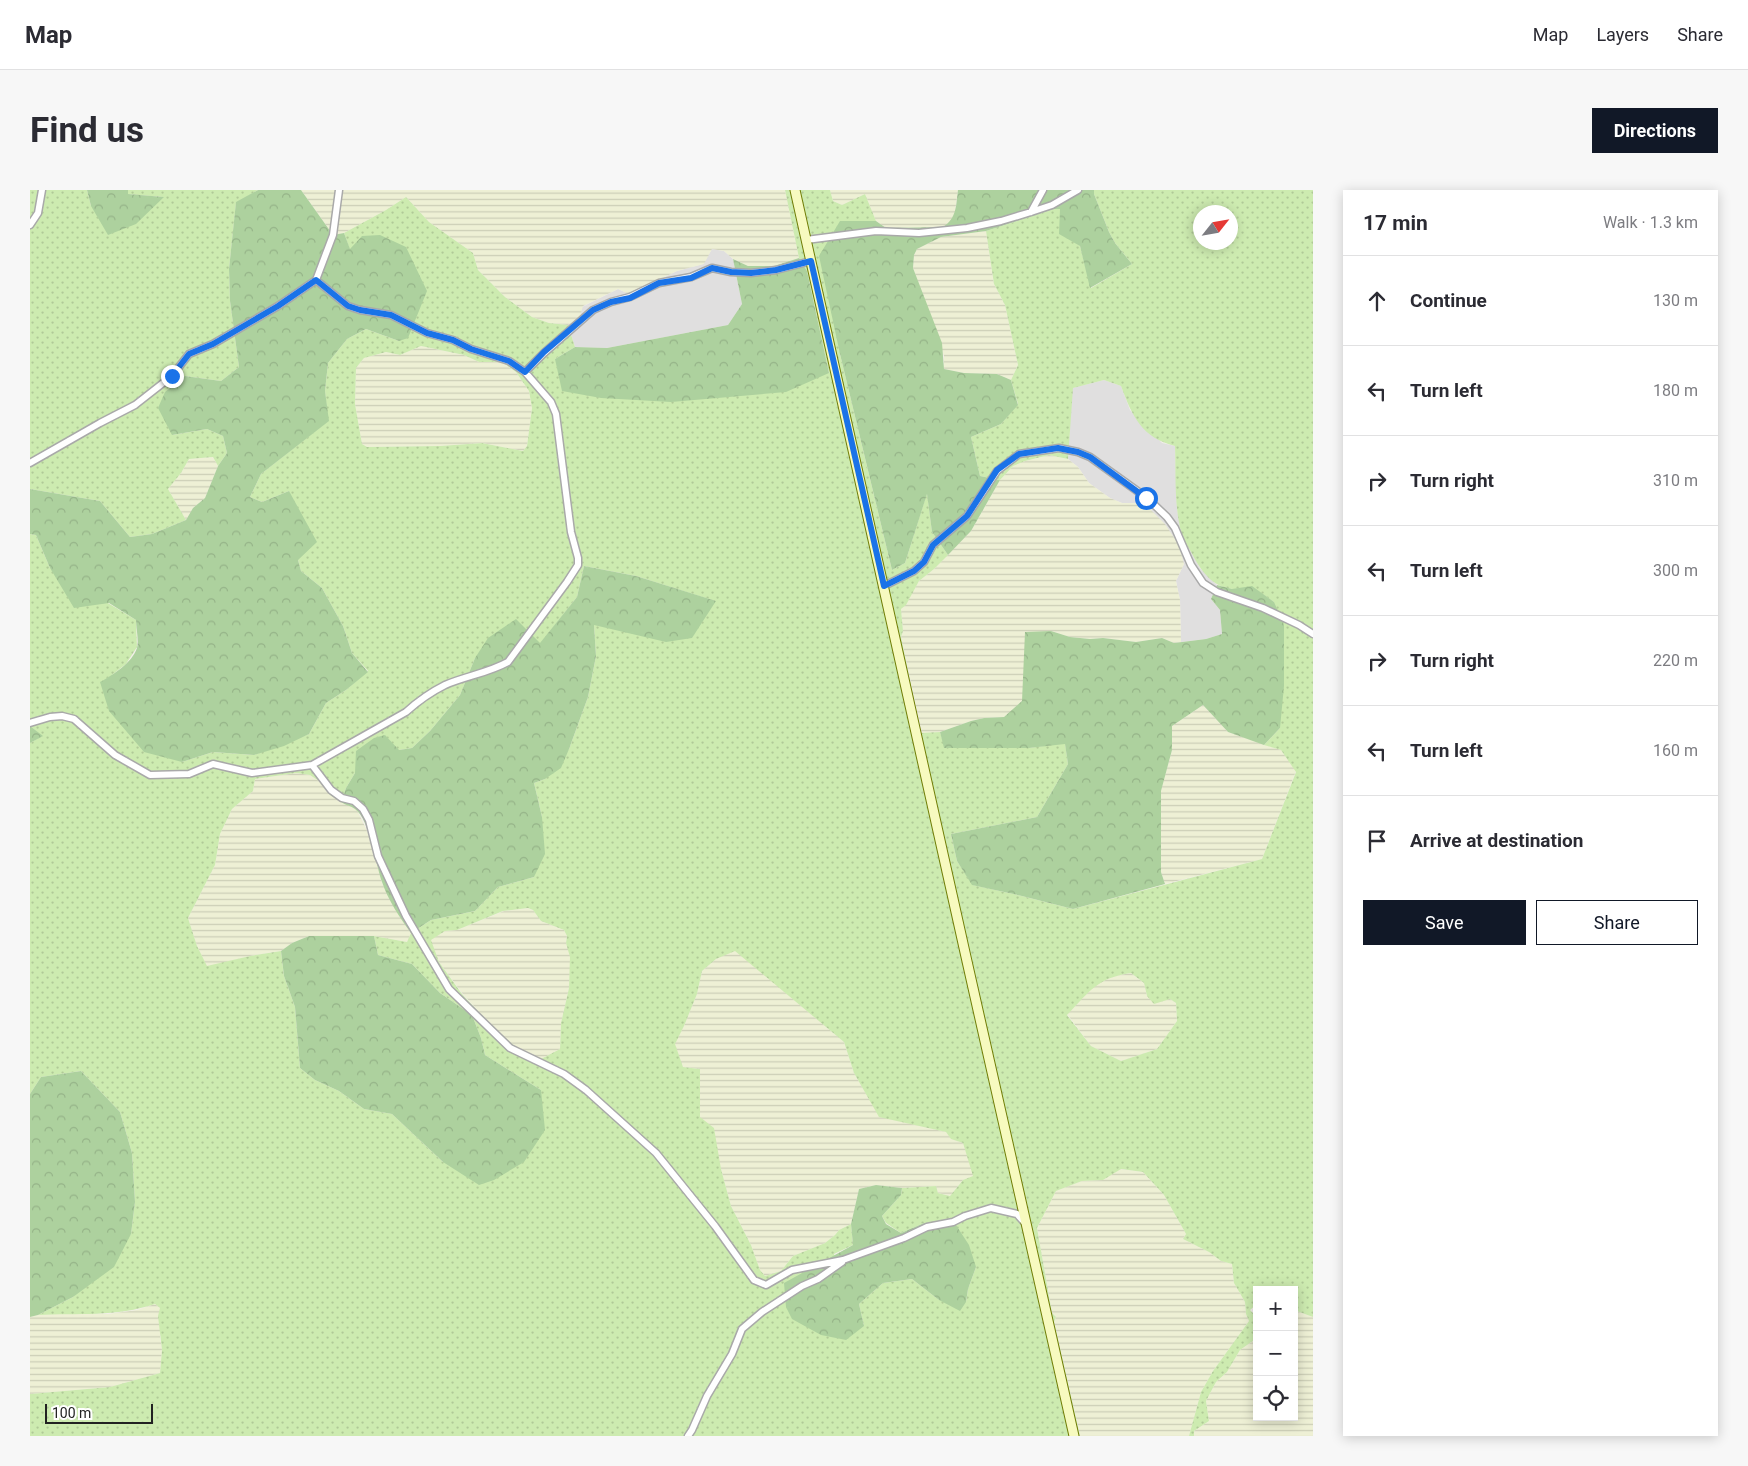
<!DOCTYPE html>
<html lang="en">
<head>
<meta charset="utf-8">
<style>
	body { margin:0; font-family:Roboto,sans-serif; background:#f7f7f7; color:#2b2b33 }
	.controls { position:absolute; right:15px; bottom:15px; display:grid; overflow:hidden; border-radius:0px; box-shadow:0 2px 12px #0003 }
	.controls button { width:45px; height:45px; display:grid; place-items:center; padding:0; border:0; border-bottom:1px solid #e1e1e2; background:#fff; color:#2b2b33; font:25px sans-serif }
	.compass { position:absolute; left:1163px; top:15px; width:45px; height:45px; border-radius:50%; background:#fff; box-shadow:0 2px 12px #0003; rotate:59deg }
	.scale { position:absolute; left:15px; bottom:12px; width:108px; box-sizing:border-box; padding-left:5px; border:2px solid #222; border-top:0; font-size:14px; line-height:18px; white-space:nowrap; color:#222; -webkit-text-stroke:4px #fff; paint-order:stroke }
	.stop { position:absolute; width:15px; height:15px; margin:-11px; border:4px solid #1a73e8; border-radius:50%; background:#fff }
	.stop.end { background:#1a73e8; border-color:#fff; box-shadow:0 1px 5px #0008 }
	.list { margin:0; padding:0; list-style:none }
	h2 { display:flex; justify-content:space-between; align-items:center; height:65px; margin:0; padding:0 20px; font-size:21px }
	h2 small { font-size:16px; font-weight:400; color:#7c7c81 }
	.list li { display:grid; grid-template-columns:32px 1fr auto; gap:15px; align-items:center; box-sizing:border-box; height:90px; padding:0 20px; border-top:1px solid #e1e1e2 }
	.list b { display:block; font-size:19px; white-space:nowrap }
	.list em { font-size:16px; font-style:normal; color:#7c7c81 }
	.actions { display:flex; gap:10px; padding:15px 20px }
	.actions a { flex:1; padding:11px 0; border:1px solid #111827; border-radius:0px; text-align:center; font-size:18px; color:#111827 }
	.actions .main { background:#111827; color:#fff }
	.icon { flex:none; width:28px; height:28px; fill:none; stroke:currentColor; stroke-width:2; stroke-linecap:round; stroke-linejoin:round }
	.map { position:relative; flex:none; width:1283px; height:1246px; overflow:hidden; border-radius:0px }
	header { display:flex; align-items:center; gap:30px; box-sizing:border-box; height:70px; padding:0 25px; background:#fff; border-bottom:1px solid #e1e1e2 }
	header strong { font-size:24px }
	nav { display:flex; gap:28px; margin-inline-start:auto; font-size:18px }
	.intro { display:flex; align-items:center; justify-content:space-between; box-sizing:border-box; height:120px; padding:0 30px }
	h1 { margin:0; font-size:35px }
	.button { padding:12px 22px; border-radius:0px; background:#111827; color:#fff; font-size:18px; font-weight:700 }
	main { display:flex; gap:30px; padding:0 30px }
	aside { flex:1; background:#fff; border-radius:0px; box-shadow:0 2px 12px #0003 }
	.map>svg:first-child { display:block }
</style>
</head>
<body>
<header>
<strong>Map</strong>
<nav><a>Map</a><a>Layers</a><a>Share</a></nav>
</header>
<div class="intro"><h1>Find us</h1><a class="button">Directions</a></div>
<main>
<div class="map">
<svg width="1283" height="1246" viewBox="0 0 1283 1246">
	<defs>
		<pattern id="farmland-rules" width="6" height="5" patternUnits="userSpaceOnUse" patternTransform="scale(1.25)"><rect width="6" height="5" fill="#eef0d5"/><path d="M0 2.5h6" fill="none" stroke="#ccceb7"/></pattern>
		<pattern id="grass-dots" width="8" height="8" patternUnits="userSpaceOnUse" patternTransform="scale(1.25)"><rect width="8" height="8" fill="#cdebb0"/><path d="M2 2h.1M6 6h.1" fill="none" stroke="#b0c997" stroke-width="1.8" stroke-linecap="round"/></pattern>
		<pattern id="forest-crowns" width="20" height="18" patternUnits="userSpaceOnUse" patternTransform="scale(1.25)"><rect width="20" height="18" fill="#add19e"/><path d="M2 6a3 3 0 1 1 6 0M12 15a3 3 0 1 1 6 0" fill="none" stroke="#95b388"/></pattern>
	</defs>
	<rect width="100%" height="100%" fill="#f2efe9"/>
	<path fill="#e0dfdf" d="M 682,59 L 694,61 L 703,69 L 712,114 L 698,135 L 577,158 L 545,157 L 538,135 L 550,126 L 552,117 L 588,99 L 599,104 L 647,81 L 673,74 Z
		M 1074,190 L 1091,196 L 1100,220 L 1132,253 L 1145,256 L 1147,319 L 1151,343 L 1170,378 L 1187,395 L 1181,409 L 1190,420 L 1192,444 L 1176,449 L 1151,452 L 1150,410 L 1146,391 L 1154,374 L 1111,313 L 1092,313 L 1080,308 L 1059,293 L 1048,277 L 1038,269 L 1042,198 Z"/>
	<path fill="url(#farmland-rules)" d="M 271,0 L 755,0 L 769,68 L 744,76 L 718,76 L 703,69 L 694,61 L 682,59 L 674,74 L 647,81 L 599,104 L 588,99 L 553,116 L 550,126 L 538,135 L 519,133 L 502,127 L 475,107 L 448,80 L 443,63 L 399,32 L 376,7 L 356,20 L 314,43 L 303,45 Z
		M 800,0 L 928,0 L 925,22 L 920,33 L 913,37 L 856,38 L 846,31 L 835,4 L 812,15 L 803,11 Z
		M 956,41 L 964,94 L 975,115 L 988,175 L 981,190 L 967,184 L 934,183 L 914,179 L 914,166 L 883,78 L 884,65 L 887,59 L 911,47 Z
		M 391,156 L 434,165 L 449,172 L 472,172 L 486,182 L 499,201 L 502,218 L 497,256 L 493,261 L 452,253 L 410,256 L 337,257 L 332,254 L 325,214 L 326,178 L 334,168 L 356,162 L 370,165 Z
		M 1019,265 L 1038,269 L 1048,277 L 1059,293 L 1080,308 L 1092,313 L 1111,313 L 1121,320 L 1135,334 L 1149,355 L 1154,374 L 1146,391 L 1150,410 L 1151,452 L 1144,453 L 1132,448 L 1106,452 L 1073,448 L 1060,449 L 1040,447 L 1021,441 L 992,511 L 979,523 L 974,527 L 954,528 L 941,531 L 910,542 L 892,544 L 871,447 L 873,441 L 871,419 L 876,414 L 889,391 L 904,379 L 941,341 L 970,290 L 983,276 L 995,271 Z
		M 183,267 L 188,276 L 175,308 L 163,318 L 156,330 L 138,299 L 151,283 L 159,269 Z
		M 1173,515 L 1198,542 L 1251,560 L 1266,581 L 1232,669 L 1135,694 L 1131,682 L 1131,600 L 1142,560 L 1142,536 Z
		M 266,583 L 280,585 L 289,591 L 300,605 L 327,620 L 341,649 L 352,693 L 373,731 L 381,743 L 377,752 L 344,746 L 279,746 L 262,753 L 251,761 L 220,766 L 177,777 L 167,756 L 158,728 L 185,675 L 190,644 L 202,619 L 223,601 L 225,589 Z
		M 498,718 L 503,720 L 511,731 L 534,740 L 537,746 L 536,753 L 541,767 L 539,798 L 531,833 L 530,859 L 511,869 L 490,861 L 461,835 L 432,803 L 409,772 L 400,750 L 415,741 L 427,740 L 474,721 Z
		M 705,760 L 814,852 L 824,883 L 849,926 L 916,942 L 922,949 L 933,953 L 944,986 L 933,990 L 920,1006 L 908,1003 L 906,996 L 872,998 L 846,995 L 829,999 L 821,1034 L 809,1040 L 805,1045 L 795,1053 L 763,1066 L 751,1081 L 735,1086 L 730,1080 L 721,1055 L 701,1016 L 691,979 L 670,927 L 670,879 L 653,877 L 644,854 L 654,836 L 667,804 L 672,781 L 686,769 Z
		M 1101,783 L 1114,793 L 1117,806 L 1140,809 L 1146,813 L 1147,831 L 1127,859 L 1091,871 L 1061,856 L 1037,824 L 1065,795 L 1084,786 Z
		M 1090,979 L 1113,982 L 1134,1005 L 1156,1044 L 1153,1049 L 1179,1062 L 1191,1071 L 1202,1074 L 1204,1093 L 1215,1112 L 1216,1124 L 1219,1131 L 1183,1181 L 1171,1202 L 1159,1246 L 1050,1246 L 1024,1132 L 1026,1127 L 1022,1123 L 1007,1038 L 1026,1001 L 1052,991 L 1073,990 Z
		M 125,1114 L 130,1118 L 130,1147 L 132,1160 L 130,1183 L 80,1197 L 0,1204 L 0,1127 L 8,1125 L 41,1123 L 78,1124 L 107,1120 Z
		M 1264,1120 L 1283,1127 L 1283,1246 L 1164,1246 L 1164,1241 L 1179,1231 L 1176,1211 L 1186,1192 L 1197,1182 L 1210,1160 L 1227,1148 L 1227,1227 L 1264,1227 Z"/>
	<path fill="url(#grass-dots)" fill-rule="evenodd" d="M 0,0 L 57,0 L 61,16 L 133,7 L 97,4 L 98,0 L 228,0 L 206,13 L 199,79 L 200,111 L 209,177 L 191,191 L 155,186 L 142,245 L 177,239 L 193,246 L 197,263 L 188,276 L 183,267 L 159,269 L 151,283 L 138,299 L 156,330 L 122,344 L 100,347 L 70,311 L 0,299 Z
		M 755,0 L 800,0 L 803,11 L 812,15 L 835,4 L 846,31 L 810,31 L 810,164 L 862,380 L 875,373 L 897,303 L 902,342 L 918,365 L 904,379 L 889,391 L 876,415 L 871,419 L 873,441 L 871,447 L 891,543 L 910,542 L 915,558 L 999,558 L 1035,553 L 1038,574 L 1007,627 L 921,644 L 927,671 L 943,695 L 992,706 L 1043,719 L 1232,669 L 1266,582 L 1251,560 L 1234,555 L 1250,538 L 1244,412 L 1222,397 C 1190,405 1175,389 1161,362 C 1158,356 1152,349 1151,342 C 1144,314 1146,284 1145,256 C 1112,248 1102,226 1091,196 L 1074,190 L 1043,198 L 1038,269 L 1019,265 L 995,271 L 983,276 L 970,290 L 950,286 L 941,247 L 971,234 L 988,214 L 981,190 L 988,175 L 975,115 L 964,94 L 956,41 L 1024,19 L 1031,19 L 1050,56 L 1061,98 L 1102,74 L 1085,53 L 1079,42 L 1064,4 L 1064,0 L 1283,0 L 1283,1127 L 1264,1120 L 1264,1100 L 1227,1100 L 1227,1114 L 1220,1120 L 1227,1127 L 1227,1148 L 1210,1160 L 1197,1182 L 1186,1192 L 1176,1211 L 1179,1231 L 1164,1241 L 1164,1246 L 1159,1246 L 1171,1202 L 1183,1181 L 1219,1131 L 1216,1124 L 1215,1112 L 1204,1093 L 1202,1074 L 1191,1071 L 1179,1062 L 1153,1049 L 1156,1044 L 1134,1005 L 1113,982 L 1091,979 L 1073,990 L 1052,991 L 1026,1001 L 1007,1038 L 1022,1123 L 1026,1127 L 1024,1132 L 1050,1246 L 0,1246 L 0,1204 L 80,1197 L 130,1183 L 132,1160 L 128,1126 L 130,1118 L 125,1114 C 87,1127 47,1123 8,1125 L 43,1107 L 101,1044 L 105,1012 L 102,963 L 90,922 L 51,881 L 11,887 L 0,904 L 0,553 L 12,546 L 0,536 L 0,344 L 6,345 L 20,378 L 106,430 L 107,457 L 96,474 L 82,485 L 152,572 L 183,562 L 224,565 L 279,544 L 296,513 L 316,500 L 338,481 L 322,463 L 313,436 L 292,398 L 271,381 L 268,370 L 259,301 L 232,312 L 220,307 L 231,284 L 298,231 L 295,201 L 298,173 L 317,149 L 336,139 L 369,151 L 320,60 L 314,43 L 356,20 L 376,7 L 399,32 L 443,63 L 448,80 L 475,107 L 502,127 L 519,133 L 538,135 L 545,157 L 525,169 L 799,183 L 777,81 L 769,68 ZM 1170,22 L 1200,22 L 1200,52 L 1170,52 ZM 391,156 L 434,165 L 449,172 L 472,172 L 486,182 L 499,201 L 502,218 L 497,256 L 493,261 L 452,253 L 410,256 L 337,257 L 332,254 L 325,214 L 326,178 L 334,168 L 356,162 L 370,165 ZM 554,376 L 606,386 L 685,411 L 564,435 L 566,466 L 558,507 L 539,559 L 515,589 L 504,593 L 512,627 L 504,687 L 468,697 L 445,721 L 401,730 L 381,743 L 377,752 L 344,746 L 348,765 L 382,774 L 410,803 L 442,825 L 451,848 L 455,865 L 511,900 L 413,972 L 362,924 L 334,919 L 309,901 L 285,890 L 270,878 L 265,817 L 254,786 L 251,761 L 220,766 L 177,776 L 167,756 L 158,728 L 185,675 L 190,644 L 202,619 L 223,601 L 225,589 L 266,583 L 280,585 L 289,591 L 300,605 L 311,612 L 316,598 L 325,583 L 369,560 L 382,558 L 400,541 L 430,505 L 445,468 L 510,454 L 547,407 ZM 498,718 L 503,720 L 511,731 L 534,740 L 537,746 L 536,753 L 540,767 L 539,798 L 531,833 L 530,859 L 511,869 L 490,861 L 461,835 L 432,804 L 409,772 L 401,750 L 415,741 L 427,740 L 473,721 ZM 705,761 L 814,852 L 824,883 L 849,927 L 916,942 L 921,949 L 933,953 L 943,986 L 933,990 L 920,1006 L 908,1003 L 906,996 L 872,998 L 871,1005 L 852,1026 L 856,1033 L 871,1043 L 894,1033 L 946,1077 L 938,1099 L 936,1112 L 909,1110 L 882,1089 L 853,1093 L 829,1114 L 834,1136 L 804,1064 L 823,1055 L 821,1034 L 809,1040 L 805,1045 L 795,1053 L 763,1066 L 751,1081 L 735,1086 L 730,1080 L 721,1055 L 701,1016 L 691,979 L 684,938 L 670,927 L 670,879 L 653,877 L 645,854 L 654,836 L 667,804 L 672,781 L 686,769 ZM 1101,783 L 1114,793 L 1117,806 L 1124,814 L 1140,809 L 1146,813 L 1147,831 L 1127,859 L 1091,871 L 1061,856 L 1037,825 C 1060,801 1067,788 1101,783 Z"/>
	<path fill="url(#forest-crowns)" d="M 57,0 L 98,0 L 98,4 L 134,7 L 106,34 L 78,45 L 61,16 Z
		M 228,0 L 271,0 L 303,45 L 314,43 L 320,59 L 332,46 L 350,45 L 376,57 L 397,101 L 378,148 L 369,151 L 336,139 L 317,149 L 298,173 L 295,201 L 299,231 L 231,284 L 220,307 L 232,312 L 259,301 L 287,352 L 268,370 L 271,381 L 292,398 L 313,436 L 322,463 L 338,482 L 316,500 L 296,513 L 279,544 L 254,556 L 224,565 L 183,562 L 152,572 L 114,562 L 79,521 L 70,492 C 83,485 102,473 107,458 C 109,450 106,438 106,430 L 79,413 L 44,418 L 20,378 L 6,345 L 0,344 L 0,299 L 70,311 L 100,347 L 122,344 L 156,330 L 163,318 L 175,308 L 188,276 L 197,263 L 193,246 L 177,239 L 142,245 L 128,218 L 135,202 L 155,186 L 191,191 L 209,177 L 200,111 L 199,79 L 206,12 Z
		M 928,0 L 1064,0 L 1064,4 L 1079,42 L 1085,53 L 1102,74 L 1060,98 L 1050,56 L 1029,44 L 1030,19 L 1024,19 L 956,41 L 911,47 L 887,59 L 884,65 L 883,78 L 912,153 L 914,179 L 934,183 L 967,184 L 981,190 L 988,215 L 971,234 L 941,247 L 950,286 L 970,290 L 941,341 L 918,365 L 902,342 L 897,304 L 875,373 L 862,380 L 810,164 L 789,66 L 810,31 L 846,31 L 856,38 L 913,37 C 927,28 926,15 928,0 Z
		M 769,68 L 777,81 L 799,183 L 756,202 L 641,212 L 571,208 L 532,201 L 525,169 L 545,157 L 577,158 L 698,135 L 712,114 L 703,69 L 718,76 L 744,76 Z
		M 554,376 L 606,386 L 686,411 L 662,448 L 636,452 L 564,435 L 566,466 L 558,507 L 539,559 L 531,578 L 515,589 L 504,593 L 512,627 L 515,664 L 504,687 L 468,697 L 445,721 L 401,730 L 381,743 C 370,728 358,710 352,692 C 346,675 340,630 325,619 C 321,616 315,615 311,612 L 316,598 L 325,583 L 326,561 L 344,548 L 355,545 L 369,560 L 382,558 L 400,541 L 430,505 L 445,468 L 458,448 L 486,429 L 510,453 L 547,407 Z
		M 1187,395 L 1202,399 L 1222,396 L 1244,412 L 1254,435 L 1254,496 L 1250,538 L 1234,555 L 1198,542 L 1173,515 L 1142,536 L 1142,560 L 1131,601 L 1131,682 L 1135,694 L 1043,719 L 992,706 L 942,695 L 927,671 L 921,644 L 1007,627 L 1038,574 L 1035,554 L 999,558 L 914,558 L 910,542 L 941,531 L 954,528 L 974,527 L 992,511 L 995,442 L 1021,441 L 1040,447 L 1060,449 L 1073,448 L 1106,452 L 1132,448 L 1144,453 L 1176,449 L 1192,444 L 1190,420 L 1181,409 Z
		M 0,536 L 13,546 L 0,553 Z
		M 279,746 L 344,746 L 348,765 L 382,774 L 410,803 L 442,825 L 451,848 L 455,865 L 511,900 L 515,940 L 494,972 L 464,990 L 449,995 L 413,972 L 362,924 L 334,919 L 309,901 L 285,890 L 270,878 L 265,817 L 254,786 L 251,761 L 262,753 Z
		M 51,881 L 90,922 L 102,963 L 105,1012 L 101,1044 L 84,1077 L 43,1107 L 8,1125 L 0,1127 L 0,904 L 11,887 Z
		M 846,995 L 872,998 L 871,1005 L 852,1026 L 856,1034 L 871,1043 L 894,1033 L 926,1035 L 939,1055 L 946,1077 L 938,1099 L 936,1112 L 930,1121 L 909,1110 L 882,1089 L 853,1093 L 829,1114 L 834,1136 L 816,1150 L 791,1145 L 762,1129 L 756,1117 L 754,1093 L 823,1055 L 821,1034 L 829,999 Z"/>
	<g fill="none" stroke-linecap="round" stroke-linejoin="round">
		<g stroke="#a9a9a9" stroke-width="9">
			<path id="street" d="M 1001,22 L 1013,0
				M 0,35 L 8,23 L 12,0
				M 776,50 L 846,41 L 889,43 L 937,38 L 971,31 L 1001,22 L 1022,15 L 1048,0
				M 495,182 L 514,163 L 563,120 L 581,112 L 600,107 L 629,93 L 661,87 L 682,78 L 701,82 L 721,83 L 746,80 L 781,71
				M 0,273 L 70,233 L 105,215 L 142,186 L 159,164 L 183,154 L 248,116 L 286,90 L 303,45 L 309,0
				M 854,396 L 884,381 L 894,372 L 903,355 L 937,326 L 967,281 L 989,264 L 1029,258 L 1048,262 L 1060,267 L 1117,308 L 1137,327 L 1145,338 L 1161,375 L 1173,393 L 1187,402 L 1233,418 L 1269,435 L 1283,444
				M 0,533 L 20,527 L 32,526 L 44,529 L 85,565 L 120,585 L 159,584 L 183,574 L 222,583 L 282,575 L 301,600 L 312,608 L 324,611 L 333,619 L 339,630 L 348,666 L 376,726 L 419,799 L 480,858 L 534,884 L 556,900 L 626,963 L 685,1036 L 724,1090 L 736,1095 L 762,1080 L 813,1070 L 874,1048 L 897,1037 L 923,1032 L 935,1026 L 961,1018 L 987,1024 L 995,1033
				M 282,575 L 376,522 C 387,512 401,502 415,495 C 436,486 458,483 478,472 L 537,392 L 548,375 L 548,368 L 541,342 L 526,224 L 521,212 L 495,182 L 479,171 L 441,159 L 423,150 L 397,143 L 361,125 L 330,120 L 318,116 L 286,90
				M 658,1246 L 662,1240 L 677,1206 L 702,1164 L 712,1139 L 732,1122 L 772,1096 L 788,1089 L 812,1072"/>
		</g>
		<g stroke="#707d05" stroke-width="11">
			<path id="secondary" d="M 765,0 C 857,415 950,831 1044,1246"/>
		</g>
		<use href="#street" stroke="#fff" stroke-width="6"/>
		<use href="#secondary" stroke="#f7fabf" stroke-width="9"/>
	</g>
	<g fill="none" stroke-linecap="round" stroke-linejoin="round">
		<path stroke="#1a73e8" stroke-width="6" d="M 142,186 L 159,164 L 183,154 L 248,116 L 286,90 L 318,116 L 330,120 L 361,125 L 397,143 L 423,150 L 441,159 L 479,171 L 495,182 L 514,162 L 563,120 L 581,112 L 600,108 L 629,93 L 661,88 L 682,78 L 701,82 L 721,83 L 746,80 L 781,71 L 854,396 L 884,381 L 894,372 L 903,355 L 937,326 L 967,280 L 989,264 L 1028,258 L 1048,262 L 1060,267 L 1116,308"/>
	</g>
</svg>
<div class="controls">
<button>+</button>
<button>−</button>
<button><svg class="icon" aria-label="locate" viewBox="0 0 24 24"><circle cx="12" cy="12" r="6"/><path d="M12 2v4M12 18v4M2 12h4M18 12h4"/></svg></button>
</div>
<svg class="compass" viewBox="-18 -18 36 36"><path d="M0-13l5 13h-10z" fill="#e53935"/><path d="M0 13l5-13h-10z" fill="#7c7c81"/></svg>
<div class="scale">100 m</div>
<div class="stop" style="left:1116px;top:308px"></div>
<div class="stop end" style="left:142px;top:186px"></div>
</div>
<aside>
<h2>17 min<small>Walk · 1.3 km</small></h2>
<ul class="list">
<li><svg class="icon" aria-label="ahead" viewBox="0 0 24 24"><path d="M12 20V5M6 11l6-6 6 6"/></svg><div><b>Continue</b></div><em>130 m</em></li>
<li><svg class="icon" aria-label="left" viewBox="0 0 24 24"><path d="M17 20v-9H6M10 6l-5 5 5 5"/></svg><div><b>Turn left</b></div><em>180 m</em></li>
<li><svg class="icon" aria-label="right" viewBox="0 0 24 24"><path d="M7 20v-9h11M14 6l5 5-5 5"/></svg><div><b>Turn right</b></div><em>310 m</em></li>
<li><svg class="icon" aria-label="left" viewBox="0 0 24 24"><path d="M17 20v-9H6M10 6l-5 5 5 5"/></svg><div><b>Turn left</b></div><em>300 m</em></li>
<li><svg class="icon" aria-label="right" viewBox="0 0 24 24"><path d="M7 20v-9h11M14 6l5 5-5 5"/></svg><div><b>Turn right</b></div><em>220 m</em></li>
<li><svg class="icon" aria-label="left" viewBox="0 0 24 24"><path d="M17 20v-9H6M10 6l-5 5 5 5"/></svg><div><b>Turn left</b></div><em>160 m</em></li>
<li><svg class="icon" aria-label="arrive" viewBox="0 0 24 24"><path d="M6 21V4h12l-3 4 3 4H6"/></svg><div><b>Arrive at destination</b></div></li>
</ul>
<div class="actions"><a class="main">Save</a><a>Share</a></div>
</aside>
</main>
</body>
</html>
